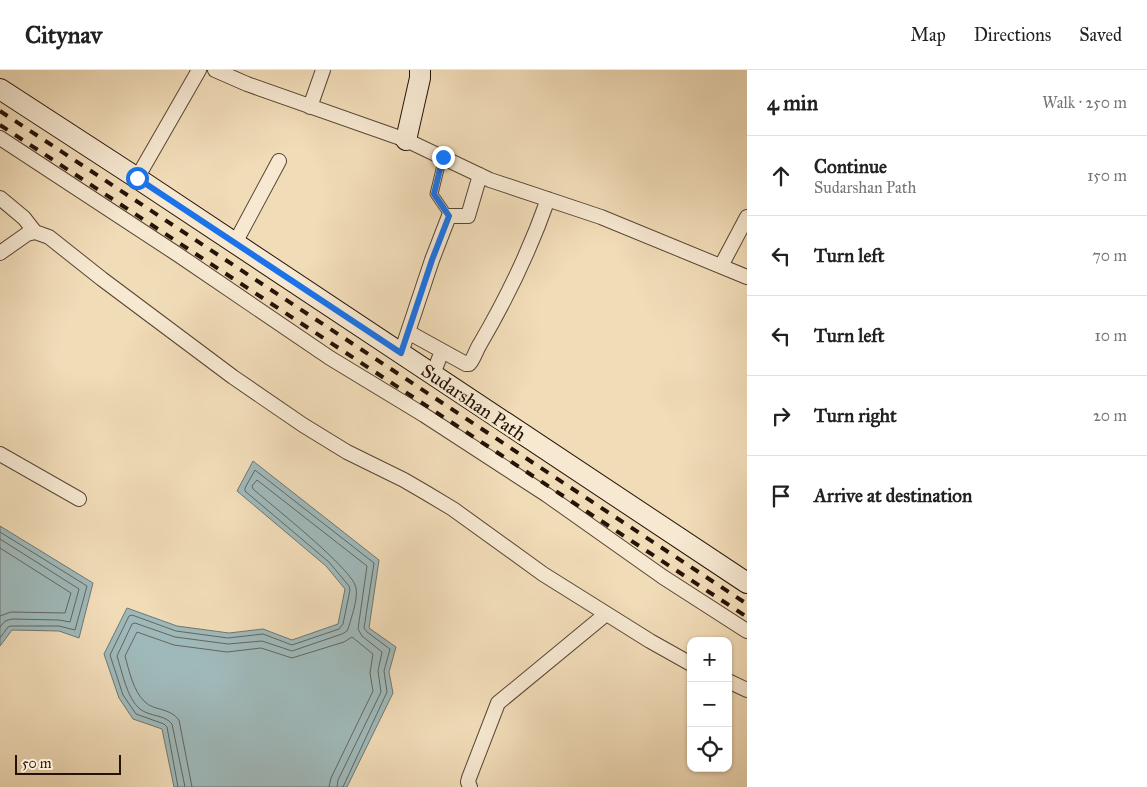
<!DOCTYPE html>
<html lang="en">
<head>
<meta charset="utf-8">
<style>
	body { margin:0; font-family:"IM FELL Great Primer",serif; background:#f2f2f2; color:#222 }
	.controls { position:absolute; right:15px; bottom:15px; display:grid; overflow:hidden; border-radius:10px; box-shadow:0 1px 4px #0004 }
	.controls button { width:45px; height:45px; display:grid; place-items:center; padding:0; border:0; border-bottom:1px solid #e0e0e0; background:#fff; color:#222; font:25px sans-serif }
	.scale { position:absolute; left:15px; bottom:12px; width:106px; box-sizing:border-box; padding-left:5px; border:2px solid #251307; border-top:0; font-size:14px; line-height:18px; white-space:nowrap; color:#251307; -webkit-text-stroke:4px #f6e8d1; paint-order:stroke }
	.stop { position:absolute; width:15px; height:15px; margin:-11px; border:4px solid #1a73e8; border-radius:50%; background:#fff }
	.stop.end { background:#1a73e8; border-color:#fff; box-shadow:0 1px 5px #0008 }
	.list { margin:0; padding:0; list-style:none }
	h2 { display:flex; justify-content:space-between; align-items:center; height:65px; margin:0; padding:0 20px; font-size:21px }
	h2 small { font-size:16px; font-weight:400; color:#767676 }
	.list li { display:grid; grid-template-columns:32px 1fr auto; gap:15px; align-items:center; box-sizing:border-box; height:80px; padding:0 20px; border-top:1px solid #e0e0e0 }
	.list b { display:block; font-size:19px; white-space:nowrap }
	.list p { margin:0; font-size:16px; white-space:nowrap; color:#767676 }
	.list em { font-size:16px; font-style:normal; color:#767676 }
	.icon { flex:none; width:28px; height:28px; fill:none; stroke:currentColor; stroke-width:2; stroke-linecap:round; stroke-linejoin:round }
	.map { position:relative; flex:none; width:747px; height:717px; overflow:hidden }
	header { display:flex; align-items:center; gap:30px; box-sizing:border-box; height:70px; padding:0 25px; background:#fff; border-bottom:1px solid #e0e0e0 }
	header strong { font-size:24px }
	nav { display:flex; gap:28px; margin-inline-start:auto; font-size:18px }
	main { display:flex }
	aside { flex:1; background:#fff }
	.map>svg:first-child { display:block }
</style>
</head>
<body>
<header>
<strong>Citynav</strong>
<nav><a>Map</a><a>Directions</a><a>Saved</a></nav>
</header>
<main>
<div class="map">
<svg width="747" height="717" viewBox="0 0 747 717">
	<rect width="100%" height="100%" fill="#f1dcb8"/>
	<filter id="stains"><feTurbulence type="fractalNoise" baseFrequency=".004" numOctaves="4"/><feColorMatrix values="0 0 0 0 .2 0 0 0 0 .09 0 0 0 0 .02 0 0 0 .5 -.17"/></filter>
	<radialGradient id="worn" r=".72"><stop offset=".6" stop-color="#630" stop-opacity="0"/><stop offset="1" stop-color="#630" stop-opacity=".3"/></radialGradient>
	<path fill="#9fb9ba" stroke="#6e7772" d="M 253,391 L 379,490 L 369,558 L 396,577 L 389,602 L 393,623 L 347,717 L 174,717 L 162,659 L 133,649 L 119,628 L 104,584 L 127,538 L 177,556 L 229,563 L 263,559 L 292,570 L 338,554 L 345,519 L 326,496 L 237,421 Z
		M 0,456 L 93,513 L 79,568 L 59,561 L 12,560 L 0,576 Z"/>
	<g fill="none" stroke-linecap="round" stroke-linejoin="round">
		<path stroke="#626660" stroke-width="1" d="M 0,462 L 87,516 L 75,560 L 59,556 L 11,556 L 8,557 L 0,568
			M 0,469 L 79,519 L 70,552 L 59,550 L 12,549 L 5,551 L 0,557
			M 0,478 L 71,523 L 65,543 L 11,542 L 0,546
			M 178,717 L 167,657 L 164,654 L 136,644 L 123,625 L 110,585 L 129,546 L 132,545 L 176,561 L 228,568 L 263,564 L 292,575 L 339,559 L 343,554 L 350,520 L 349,516 L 329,492 L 245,421 L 245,418 L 255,400 L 374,493 L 364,558 L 367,562 L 390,579 L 384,601 L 387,622 L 343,717
			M 185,717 L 172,654 C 164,644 150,647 140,639 C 127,629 122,601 117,586 L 132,554 L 135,553 L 175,567 L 228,574 L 262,571 L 292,581 L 342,564 L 347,561 L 349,556 C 352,545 358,529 356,518 C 354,500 270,434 253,419 L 252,416 L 257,410 L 367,496 L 358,559 L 362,566 L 382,582 L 378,601 L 381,622 L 338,710 L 337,717
			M 192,717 L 179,650 C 169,637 154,641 145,632 C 133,621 129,600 125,586 L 137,562 L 174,575 L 227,582 L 261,578 L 292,588 L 344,572 L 352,567 L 373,584 L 370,603 L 373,621 L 331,708 L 329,717"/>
		<g stroke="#584533" stroke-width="9">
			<path id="lane" d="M 443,87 L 434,124 L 449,146"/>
		</g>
		<g stroke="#584533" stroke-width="16">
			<path id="street" d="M 215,0 L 247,14 L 406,70 L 490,110 L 601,147 L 747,207
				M 310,37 L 323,0
				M 0,68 L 177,184 L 330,288 L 424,345 L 547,425 L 663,507 L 747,561
				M 137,108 L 199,0
				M 0,128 L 24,148 L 35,162
				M 235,173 L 279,91
				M 0,183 L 27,164 L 35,162 L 49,167 L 102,209 L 233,307 L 303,355 L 347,382 L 404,410 L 428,424 L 453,439 L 543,504 L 650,571 L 691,594
				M 721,196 L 747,147
				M 408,262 L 466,294 L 469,294 C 474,289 476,280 480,274 C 507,228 530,180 548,129
				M 401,283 L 432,190 L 449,146 L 468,146 L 480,105
				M 433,304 L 442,281
				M 0,384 L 79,429
				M 728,611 L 747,620
				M 470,717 L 468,712 L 469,708 L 498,633 L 606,544"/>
		</g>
		<g stroke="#251307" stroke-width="22">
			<path id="secondary" d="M 0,19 L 137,108 L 747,513
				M 406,70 L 420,8 L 420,0"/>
		</g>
		<use href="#lane" stroke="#f6e8d1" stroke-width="7"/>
		<use href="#street" stroke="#f6e8d1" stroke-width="14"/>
		<use href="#secondary" stroke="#f6e8d1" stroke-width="20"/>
		<path stroke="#251307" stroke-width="4" stroke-dasharray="9 9" stroke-linecap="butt" d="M 0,41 L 747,534
			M 0,55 L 747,547"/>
	</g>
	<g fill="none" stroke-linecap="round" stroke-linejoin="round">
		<path stroke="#1a73e8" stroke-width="6" d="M 137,108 L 401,283 L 432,190 L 449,146 L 434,124 L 443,87"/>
	</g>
	<g text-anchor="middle" stroke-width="5" stroke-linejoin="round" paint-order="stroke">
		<g font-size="19" fill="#251307" stroke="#f6e8d1">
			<text transform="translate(474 332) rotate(34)" y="7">Sudarshan Path</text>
		</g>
	</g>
	<rect width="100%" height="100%" filter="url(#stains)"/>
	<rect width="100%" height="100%" fill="url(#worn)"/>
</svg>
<div class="controls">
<button>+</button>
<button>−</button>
<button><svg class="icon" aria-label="locate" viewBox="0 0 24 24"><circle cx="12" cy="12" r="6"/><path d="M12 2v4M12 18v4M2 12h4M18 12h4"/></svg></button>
</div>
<div class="scale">50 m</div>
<div class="stop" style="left:137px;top:108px"></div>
<div class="stop end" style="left:443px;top:87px"></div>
</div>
<aside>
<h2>4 min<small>Walk · 250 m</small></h2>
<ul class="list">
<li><svg class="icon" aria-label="ahead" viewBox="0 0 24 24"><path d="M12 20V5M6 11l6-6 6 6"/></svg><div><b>Continue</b><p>Sudarshan Path</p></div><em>150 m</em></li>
<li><svg class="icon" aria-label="left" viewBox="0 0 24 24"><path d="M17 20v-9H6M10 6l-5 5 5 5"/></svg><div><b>Turn left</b></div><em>70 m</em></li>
<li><svg class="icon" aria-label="left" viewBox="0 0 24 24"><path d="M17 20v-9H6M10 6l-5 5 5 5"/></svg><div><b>Turn left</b></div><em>10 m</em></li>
<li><svg class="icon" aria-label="right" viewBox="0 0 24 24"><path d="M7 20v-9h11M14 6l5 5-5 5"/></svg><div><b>Turn right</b></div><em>20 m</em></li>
<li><svg class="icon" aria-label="arrive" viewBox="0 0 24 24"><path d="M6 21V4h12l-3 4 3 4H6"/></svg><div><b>Arrive at destination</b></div></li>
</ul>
</aside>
</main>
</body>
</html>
